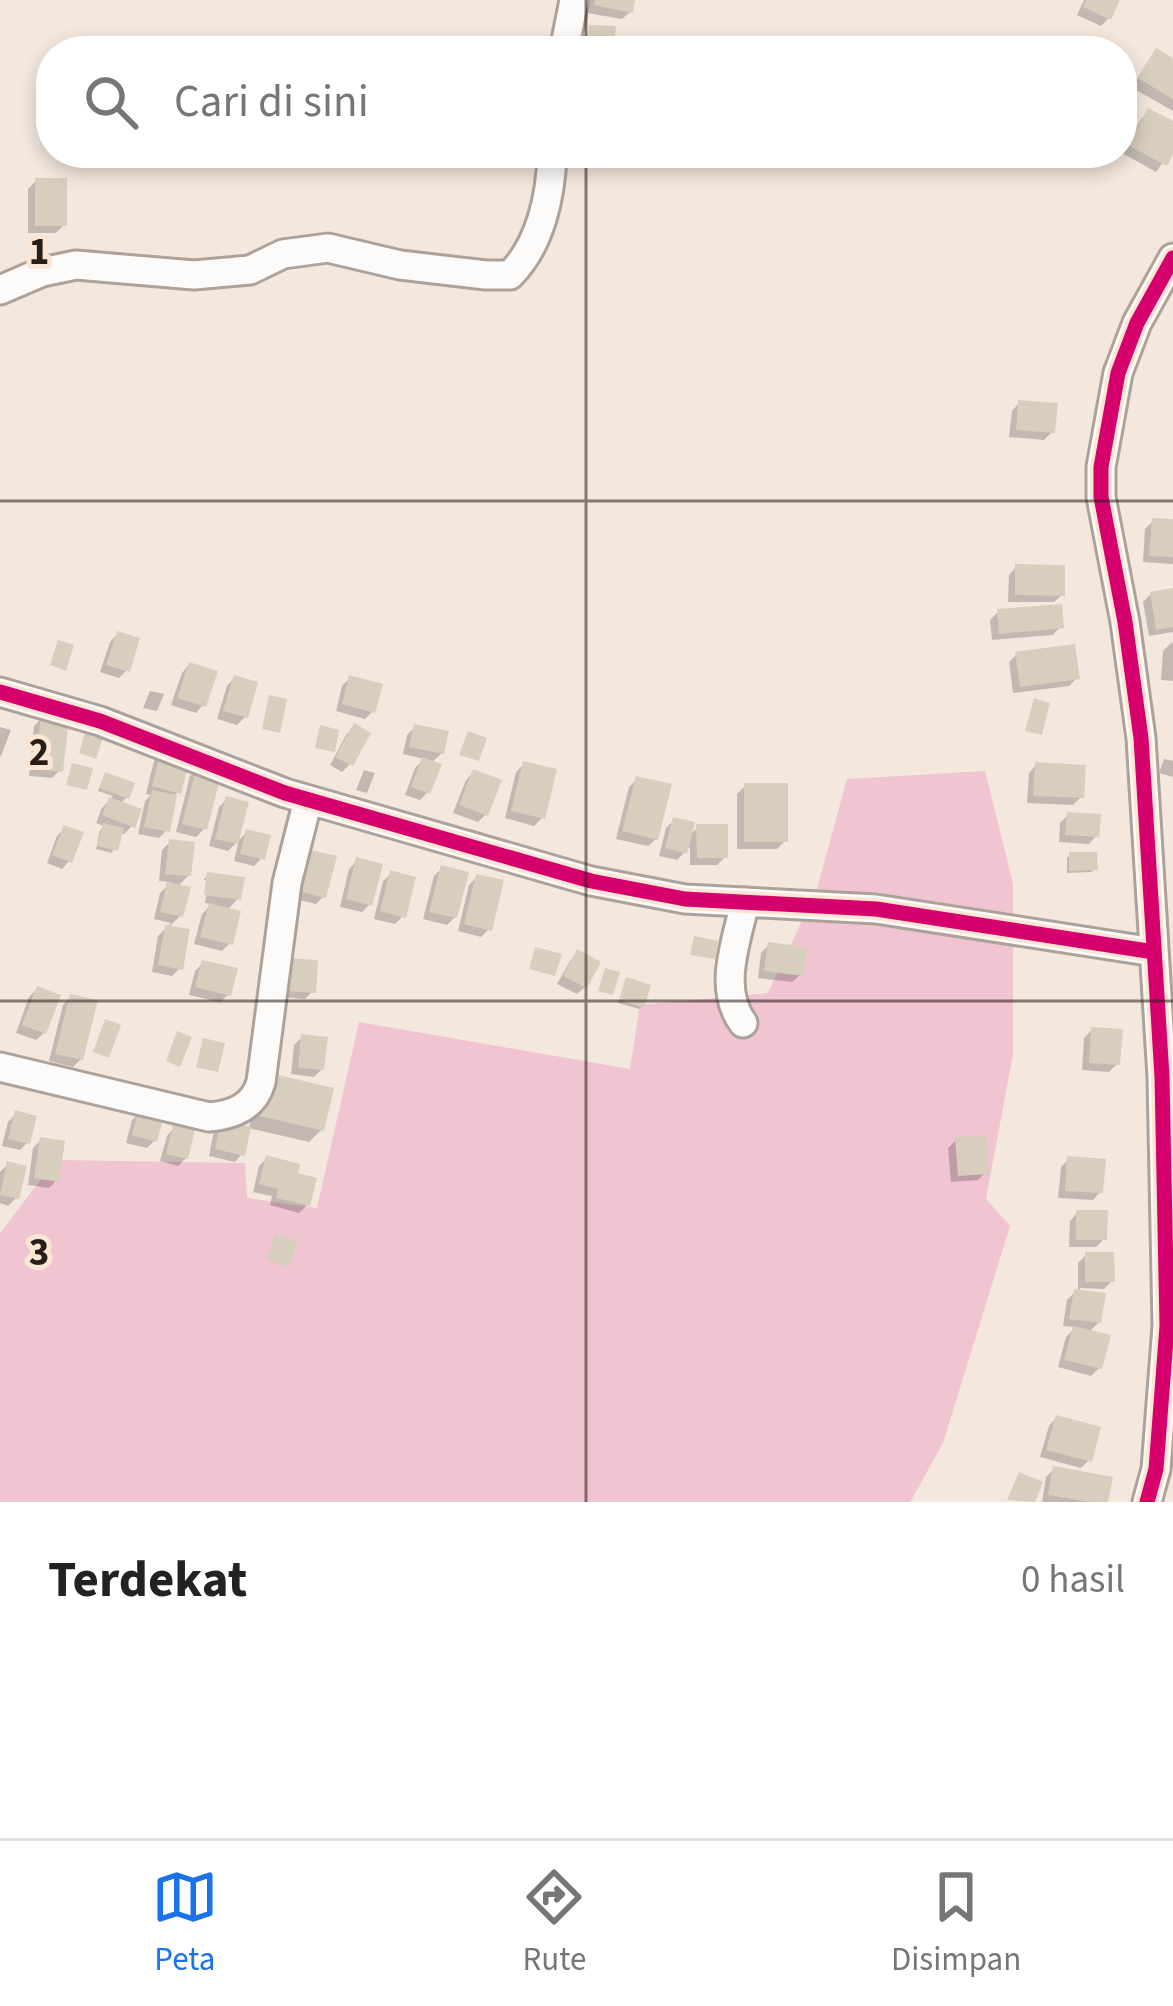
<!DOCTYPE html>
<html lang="id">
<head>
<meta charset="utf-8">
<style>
	body { margin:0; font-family:"Source Sans 3",sans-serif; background:#f2f2f2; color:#222 }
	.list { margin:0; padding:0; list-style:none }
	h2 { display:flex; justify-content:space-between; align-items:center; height:156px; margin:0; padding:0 48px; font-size:51px }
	h2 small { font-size:39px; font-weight:400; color:#767676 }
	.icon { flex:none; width:66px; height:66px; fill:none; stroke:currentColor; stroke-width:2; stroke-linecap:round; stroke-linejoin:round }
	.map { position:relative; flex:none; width:1173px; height:1502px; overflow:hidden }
	.search { position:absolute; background:#fff; box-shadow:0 6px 18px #0003; left:36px; right:36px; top:36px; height:132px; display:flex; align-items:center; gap:30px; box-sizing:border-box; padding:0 42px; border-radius:48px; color:#767676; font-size:45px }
	.sheet { height:336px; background:#fff }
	nav { display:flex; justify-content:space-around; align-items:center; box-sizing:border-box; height:168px; border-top:3px solid #e0e0e0; background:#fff; font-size:33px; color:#767676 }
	nav a { display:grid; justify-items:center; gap:6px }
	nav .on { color:#1a73e8 }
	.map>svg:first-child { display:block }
</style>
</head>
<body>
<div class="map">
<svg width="1173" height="1502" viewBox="0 0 1173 1502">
	<rect width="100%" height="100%" fill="#f3e7de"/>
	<path fill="#f0c4d0" d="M 985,771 L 1013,884 L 1013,1054 L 986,1199 L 1010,1226 L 943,1443 L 910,1502 L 0,1502 L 0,1233 L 56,1160 L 245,1163 L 247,1198 L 317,1208 L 359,1022 L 630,1069 L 640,1005 L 768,993 L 817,889 L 847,779 Z"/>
	<path fill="#0003" d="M 590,0 L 632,0 L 630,12 L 622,19 L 587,13 Z
		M 1084,0 L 1117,0 L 1109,18 L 1101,26 L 1077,15 Z
		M 477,42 L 504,45 L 503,51 L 473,51 Z
		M 1156,51 L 1173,61 L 1173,111 L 1131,87 Z
		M 1148,112 L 1173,125 L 1173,148 L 1156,172 L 1122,153 L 1141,119 Z
		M 36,181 L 64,225 L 56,233 L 28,233 L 28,189 Z
		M 1019,403 L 1052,432 L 1044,440 L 1009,437 L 1012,411 Z
		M 1153,521 L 1173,522 L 1173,564 L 1143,562 L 1145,529 Z
		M 1016,567 L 1062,595 L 1054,602 L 1008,602 L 1009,575 Z
		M 1173,591 L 1173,632 L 1149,636 L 1143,602 L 1151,594 Z
		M 998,612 L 1060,627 L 1053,635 L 992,640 L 990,620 Z
		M 117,634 L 127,670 L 119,678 L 100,672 L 110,642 Z
		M 1171,643 L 1173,643 L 1173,681 L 1161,680 L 1163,651 Z
		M 1017,654 L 1077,678 L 1069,686 L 1013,693 L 1009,662 Z
		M 189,665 L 203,705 L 196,713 L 171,705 L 182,673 Z
		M 234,678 L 245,717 L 237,725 L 217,719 L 227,686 Z
		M 350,678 L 373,711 L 365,719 L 336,711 L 342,686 Z
		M 150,691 L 164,694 L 157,711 L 143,708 Z
		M 42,718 L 60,770 L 52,778 L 29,776 L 34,726 Z
		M 0,727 L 11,730 L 1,756 L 0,756 Z
		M 354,727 L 350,764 L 342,772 L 330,765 L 346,735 Z
		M 415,727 L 442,753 L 431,763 L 428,792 L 420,800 L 405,795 L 415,768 L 424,759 L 403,754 L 407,735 Z
		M 162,753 L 178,792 L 174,796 L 167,830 L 159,838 L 138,834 L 145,801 L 151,795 L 146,794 L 154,761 Z
		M 1164,759 L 1173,761 L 1173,777 L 1159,773 Z
		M 524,764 L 542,818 L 534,826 L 505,818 L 516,772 Z
		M 1036,765 L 1081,797 L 1073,805 L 1027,803 L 1029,773 Z
		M 198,768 L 204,829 L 196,837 L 176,832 L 190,776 Z
		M 364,770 L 375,773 L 367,793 L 356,790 Z
		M 474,772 L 485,815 L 478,822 L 453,813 L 466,780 Z
		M 103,779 L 127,797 L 120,804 L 132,826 L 124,834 L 120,832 L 112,853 L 96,849 L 100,830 L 104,826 L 96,823 L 102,808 L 113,796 L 98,791 Z
		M 637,779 L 656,839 L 648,846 L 616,839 L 629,787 Z
		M 745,786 L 785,841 L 777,849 L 737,849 L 737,794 Z
		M 227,799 L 236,843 L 228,851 L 209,846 L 219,807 Z
		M 1068,815 L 1096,836 L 1089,844 L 1059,842 L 1060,823 Z
		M 674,820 L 689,836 L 698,827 L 725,857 L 717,865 L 690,865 L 690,847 L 677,860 L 659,856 L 666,828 Z
		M 65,828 L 69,861 L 62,869 L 47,863 L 57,836 Z
		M 247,832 L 262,858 L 254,866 L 234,861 L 239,840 Z
		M 170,842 L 189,875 L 177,887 L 180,916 L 168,928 L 180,968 L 172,976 L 152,972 L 158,936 L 171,923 L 154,919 L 160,893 L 171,882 L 159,881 L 162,850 Z
		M 304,852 L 324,896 L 316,904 L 287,897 Z
		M 1070,855 L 1095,869 L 1091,872 L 1067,873 L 1067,858 Z
		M 357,861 L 370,904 L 362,912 L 340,907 L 349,869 Z
		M 442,868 L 455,917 L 447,925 L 423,919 L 434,876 Z
		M 391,874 L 403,916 L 395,924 L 374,919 L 383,881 Z
		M 208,875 L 238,899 L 227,910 L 230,943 L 222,951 L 194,944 L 202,914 L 212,904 L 205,903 L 209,880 L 203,880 Z
		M 477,877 L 489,929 L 481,937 L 458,931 L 469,885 Z
		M 769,945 L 800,975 L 792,982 L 758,978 L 761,953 Z
		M 577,953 L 585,987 L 577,994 L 557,984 L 570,961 Z
		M 203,963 L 228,995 L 220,1002 L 189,995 L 195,971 Z
		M 280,969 L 313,991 L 305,999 L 278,997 Z
		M 627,981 L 642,1006 L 639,1009 L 618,1003 Z
		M 37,989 L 44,1033 L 36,1040 L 16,1033 L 29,997 Z
		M 71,997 L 81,1059 L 73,1067 L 49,1061 L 63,1005 Z
		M 1092,1030 L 1117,1064 L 1109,1072 L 1082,1070 L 1084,1038 Z
		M 302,1037 L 322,1069 L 314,1077 L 291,1074 L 294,1045 Z
		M 258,1089 L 321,1130 L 309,1142 L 249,1128 Z
		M 140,1112 L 155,1140 L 147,1148 L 126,1143 L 132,1120 Z
		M 16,1114 L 27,1143 L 20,1150 L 2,1146 L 8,1122 Z
		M 222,1124 L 242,1154 L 235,1162 L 209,1156 L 214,1131 Z
		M 174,1128 L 186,1158 L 178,1166 L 160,1161 L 167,1136 Z
		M 41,1140 L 57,1180 L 49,1188 L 28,1185 L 33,1148 Z
		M 956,1140 L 986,1172 L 978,1180 L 951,1182 L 948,1148 Z
		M 267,1158 L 294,1175 L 307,1205 L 299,1213 L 270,1205 L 272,1196 L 253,1192 L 259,1166 Z
		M 1069,1159 L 1100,1192 L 1093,1200 L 1058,1198 L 1061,1167 Z
		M 8,1164 L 16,1198 L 8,1206 L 0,1203 L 0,1172 Z
		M 1077,1213 L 1104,1239 L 1096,1247 L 1069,1247 L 1070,1221 Z
		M 1086,1255 L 1112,1281 L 1104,1289 L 1080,1288 L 1079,1292 L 1099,1322 L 1088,1333 L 1099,1368 L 1091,1376 L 1058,1367 L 1066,1337 L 1076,1327 L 1063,1326 L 1067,1300 L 1075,1292 L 1078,1292 L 1078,1263 Z
		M 1056,1418 L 1089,1460 L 1081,1468 L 1040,1457 L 1049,1426 Z
		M 1054,1469 L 1105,1502 L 1042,1502 L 1046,1477 Z"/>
	<path fill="#d8cebd" d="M 595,0 L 635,0 L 633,13 L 594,5 Z
		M 1086,0 L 1120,0 L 1111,20 L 1083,7 Z
		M 589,25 L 616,26 L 614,49 L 588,47 Z
		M 1156,48 L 1173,58 L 1173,99 L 1137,78 Z
		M 1148,108 L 1173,121 L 1173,154 L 1167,166 L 1128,145 Z
		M 35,178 L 67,178 L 67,226 L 35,226 Z
		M 1018,400 L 1058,403 L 1055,433 L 1016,430 Z
		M 1152,518 L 1173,519 L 1173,557 L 1149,556 Z
		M 1015,564 L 1065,565 L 1065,596 L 1015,595 Z
		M 1173,588 L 1173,627 L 1156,630 L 1150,592 Z
		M 1062,604 L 1064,628 L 999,634 L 997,609 Z
		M 117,631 L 140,638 L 130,672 L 106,665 Z
		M 58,640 L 74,645 L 66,671 L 50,665 Z
		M 1075,644 L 1080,679 L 1020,687 L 1015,652 Z
		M 189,662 L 218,671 L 206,707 L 177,698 Z
		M 234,675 L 258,682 L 248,718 L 223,711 Z
		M 349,675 L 383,684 L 375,713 L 342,704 Z
		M 269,695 L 287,699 L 280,733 L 262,729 Z
		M 1034,698 L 1050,703 L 1042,735 L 1025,731 Z
		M 41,715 L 69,718 L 63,772 L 35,769 Z
		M 354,723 L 371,733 L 353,766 L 335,757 Z
		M 414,724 L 449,731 L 444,754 L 409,747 Z
		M 320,725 L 339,730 L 335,752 L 315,748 Z
		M 87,726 L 105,731 L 96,759 L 79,753 Z
		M 468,731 L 487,738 L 479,761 L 459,755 Z
		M 161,750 L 190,757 L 181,794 L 152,786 Z
		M 422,757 L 442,764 L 430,794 L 411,787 Z
		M 523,761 L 557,769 L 545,819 L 511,811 Z
		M 1035,762 L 1086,765 L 1084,798 L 1033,796 Z
		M 72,763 L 93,768 L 87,790 L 66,785 Z
		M 197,765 L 222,771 L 207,830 L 182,824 Z
		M 473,769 L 502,780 L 488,816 L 459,805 Z
		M 105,772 L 135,783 L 129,799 L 99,788 Z
		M 636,776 L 672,784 L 658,840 L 622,831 Z
		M 744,783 L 788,783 L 788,842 L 744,842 Z
		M 152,790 L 177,795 L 170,832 L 144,827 Z
		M 226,796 L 249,802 L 238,844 L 215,839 Z
		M 109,797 L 142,809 L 135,828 L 102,815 Z
		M 1067,812 L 1101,814 L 1099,837 L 1065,835 Z
		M 673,817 L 695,822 L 687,854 L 665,848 Z
		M 103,823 L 124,828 L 118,851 L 97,846 Z
		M 696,824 L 728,824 L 728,858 L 697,858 Z
		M 64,825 L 84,832 L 72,863 L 52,855 Z
		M 246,829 L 271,835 L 265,860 L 240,854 Z
		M 169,839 L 195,842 L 191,876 L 165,874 Z
		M 303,848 L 337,856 L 326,898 L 293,890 Z
		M 1069,852 L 1097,852 L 1098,870 L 1069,871 Z
		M 356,857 L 383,864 L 372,906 L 346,899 Z
		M 441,865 L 469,872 L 457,918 L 429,912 Z
		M 390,870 L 416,877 L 406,918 L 380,911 Z
		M 207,872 L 245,877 L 241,900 L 204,895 Z
		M 476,874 L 504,880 L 492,931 L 464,924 Z
		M 167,882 L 191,887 L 183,917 L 160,912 Z
		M 209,903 L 241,911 L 233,945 L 200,937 Z
		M 165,925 L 190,929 L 183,970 L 158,965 Z
		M 694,936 L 718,941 L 715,959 L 690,955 Z
		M 768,942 L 807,947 L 803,976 L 764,971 Z
		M 535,947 L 562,954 L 555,976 L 529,969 Z
		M 577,949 L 601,962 L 587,988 L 563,976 Z
		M 286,958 L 318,960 L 316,993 L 284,991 Z
		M 202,960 L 238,968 L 231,996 L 195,987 Z
		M 605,968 L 620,972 L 613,995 L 598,991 Z
		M 626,977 L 651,985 L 644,1008 L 619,1000 Z
		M 37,986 L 61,995 L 46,1034 L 22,1025 Z
		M 70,994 L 98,1000 L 83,1060 L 55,1054 Z
		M 105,1019 L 121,1025 L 109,1058 L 93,1052 Z
		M 1091,1027 L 1123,1029 L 1120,1065 L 1089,1063 Z
		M 177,1031 L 192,1037 L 180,1067 L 166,1061 Z
		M 301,1034 L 328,1037 L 324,1070 L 298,1068 Z
		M 203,1038 L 225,1043 L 218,1072 L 196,1067 Z
		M 270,1073 L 334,1088 L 324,1131 L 260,1116 Z
		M 139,1109 L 164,1115 L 157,1142 L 132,1135 Z
		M 15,1110 L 37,1116 L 30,1144 L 8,1139 Z
		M 221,1120 L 251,1127 L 245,1156 L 215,1149 Z
		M 173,1125 L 195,1130 L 188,1159 L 166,1154 Z
		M 986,1135 L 989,1174 L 958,1176 L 955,1137 Z
		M 40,1137 L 65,1141 L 59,1182 L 34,1178 Z
		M 266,1155 L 300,1164 L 298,1173 L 317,1178 L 310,1206 L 276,1198 L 278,1189 L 259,1184 Z
		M 1067,1156 L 1106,1159 L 1103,1193 L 1065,1191 Z
		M 7,1161 L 27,1166 L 19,1199 L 0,1195 Z
		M 1076,1210 L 1108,1210 L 1107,1240 L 1076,1240 Z
		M 275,1234 L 298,1241 L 289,1267 L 267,1260 Z
		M 1085,1252 L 1114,1252 L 1115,1282 L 1085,1282 Z
		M 1074,1289 L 1106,1293 L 1101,1323 L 1069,1319 Z
		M 1073,1326 L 1111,1335 L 1102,1369 L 1064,1360 Z
		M 1056,1415 L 1101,1427 L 1092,1462 L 1046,1450 Z
		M 1053,1466 L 1113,1477 L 1108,1502 L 1090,1502 L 1048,1495 Z
		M 1019,1472 L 1043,1482 L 1035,1502 L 1007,1500 Z"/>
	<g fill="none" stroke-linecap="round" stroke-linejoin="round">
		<g stroke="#aca29a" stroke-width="33">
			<path id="street" d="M 564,51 L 574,0
				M 0,290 L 42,272 L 76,265 L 194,275 L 250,270 L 283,254 L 328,248 L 400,265 L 486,275 L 510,275 C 541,244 551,195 552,153
				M 0,692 L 100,721 L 285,793 L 591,881 L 685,899 L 876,909 L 1154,952
				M 743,1023 C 717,988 737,940 745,902
				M 0,1067 L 209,1117 C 233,1115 254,1107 261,1082 L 287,883 L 308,800
				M 1147,1502 L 1156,1469 L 1167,1326 L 1162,1077 L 1141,738 L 1125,622 L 1101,497 L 1101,467 L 1118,373 L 1137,323 L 1173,258"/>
		</g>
		<use href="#street" stroke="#fdfbfa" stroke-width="27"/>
		<g stroke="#fbe6d6" stroke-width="22">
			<path id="cycleway" d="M 0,692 L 100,721 L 285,793 L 591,881 L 685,899 L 876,909 L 1154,952
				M 1147,1502 L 1156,1469 L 1167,1326 L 1162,1077 L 1141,738 L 1125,622 L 1101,497 L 1101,467 L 1118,373 L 1137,323 L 1173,258"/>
		</g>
		<use href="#cycleway" stroke="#d6006c" stroke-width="15"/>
	</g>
	<path fill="none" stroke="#281e17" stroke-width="3" stroke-opacity="0.55" d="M 586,0 L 586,51M 586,153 L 586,1502M 0,501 L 1173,501M 0,1001 L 1173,1001"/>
	<g font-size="39" text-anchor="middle" font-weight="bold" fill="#281e17" stroke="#fbe6d6" stroke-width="10" stroke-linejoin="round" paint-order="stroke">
		<text x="39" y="264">1</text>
		<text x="39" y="765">2</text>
		<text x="39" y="1265">3</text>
	</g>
</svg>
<div class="search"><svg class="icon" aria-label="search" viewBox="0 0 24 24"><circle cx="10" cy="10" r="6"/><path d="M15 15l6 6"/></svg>Cari di sini</div>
</div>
<section class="sheet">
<h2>Terdekat<small>0 hasil</small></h2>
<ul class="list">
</ul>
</section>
<nav>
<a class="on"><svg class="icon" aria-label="map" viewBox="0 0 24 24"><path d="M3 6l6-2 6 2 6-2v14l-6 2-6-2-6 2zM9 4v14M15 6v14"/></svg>Peta</a>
<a><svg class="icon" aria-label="directions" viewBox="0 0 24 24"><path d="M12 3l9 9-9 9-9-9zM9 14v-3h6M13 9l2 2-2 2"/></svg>Rute</a>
<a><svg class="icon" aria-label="saved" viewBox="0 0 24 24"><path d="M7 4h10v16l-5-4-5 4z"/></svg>Disimpan</a>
</nav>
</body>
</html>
